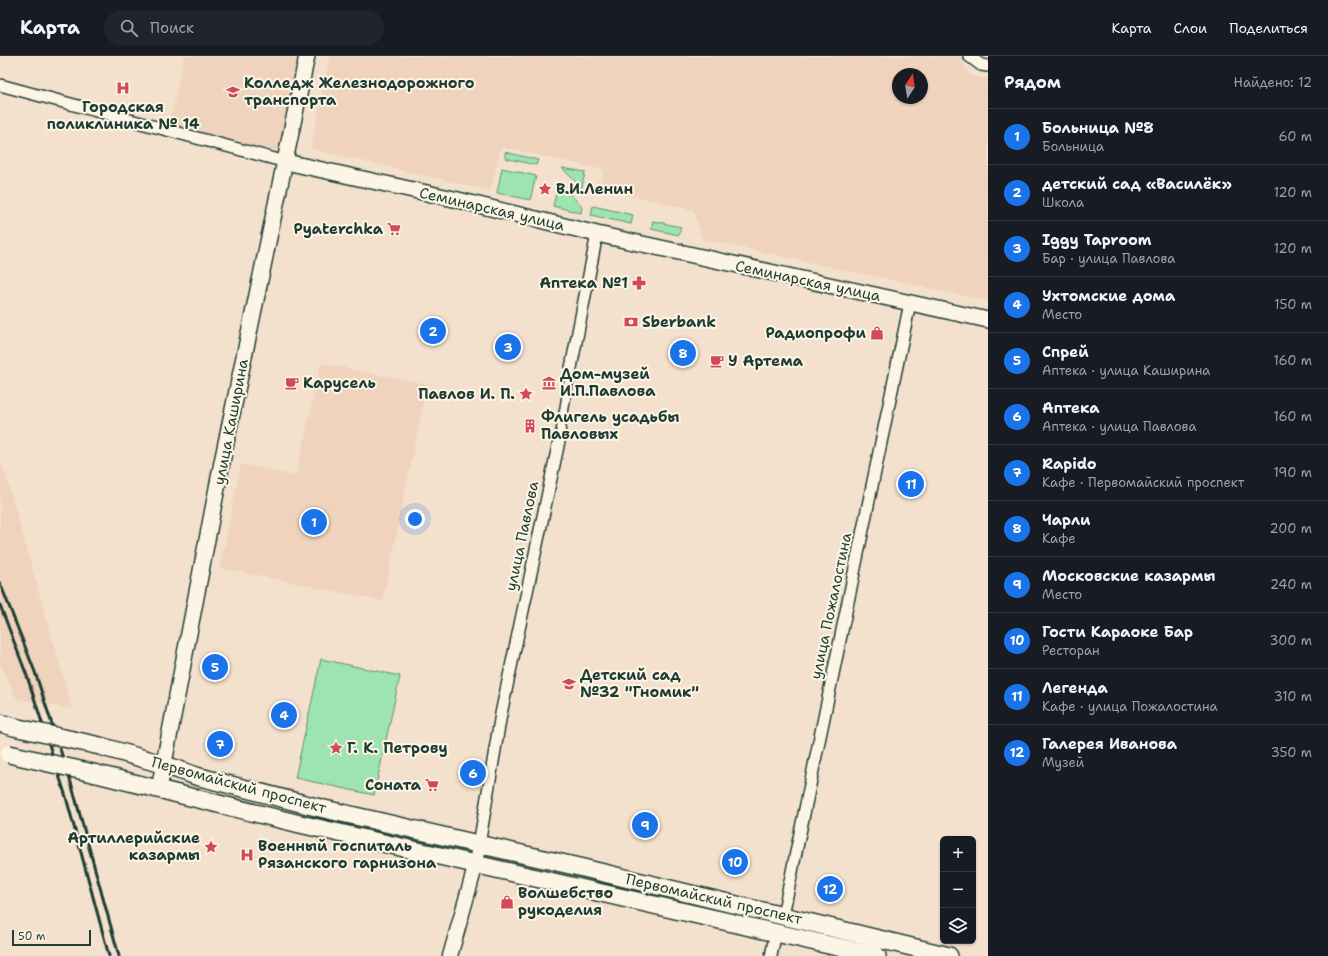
<!DOCTYPE html>
<html lang="ru">
<head>
<meta charset="utf-8">
<style>
	body { margin:0; font-family:"Shantell Sans",sans-serif; background:#20242c; color:#f1f3f6 }
	.controls { position:absolute; right:12px; bottom:12px; display:grid; overflow:hidden; border-radius:6px; box-shadow:0 1px 3px #0004 }
	.controls button { width:36px; height:36px; display:grid; place-items:center; padding:0; border:0; border-bottom:1px solid #363941; background:#171b24; color:#f1f3f6; font:20px sans-serif }
	.compass { position:absolute; left:892px; top:12px; width:36px; height:36px; border-radius:50%; background:#171b24; box-shadow:0 1px 3px #0004; rotate:12deg }
	.scale { position:absolute; left:12px; bottom:10px; width:79px; box-sizing:border-box; padding-left:4px; border:2px solid #1f3d34; border-top:0; font-size:11px; line-height:14px; white-space:nowrap; color:#1f3d34; -webkit-text-stroke:3px #fcf5e5; paint-order:stroke }
	.you { position:absolute; left:415px; top:463px; width:14px; height:14px; margin:-10px; border:3px solid #fff; border-radius:50%; background:#1a73e8; box-shadow:0 0 0 6px #1a73e833 }
	.badge { display:grid; place-items:center; width:26px; height:26px; border-radius:50%; background:#1a73e8; color:#fff; font-size:13px; font-weight:700 }
	.pin { position:absolute; translate:-50% -50%; border:2px solid #fff; box-shadow:0 1px 4px #0006 }
	.list { margin:0; padding:0; list-style:none }
	h2 { display:flex; justify-content:space-between; align-items:center; height:52px; margin:0; padding:0 16px; font-size:17px }
	h2 small { font-size:13px; font-weight:400; color:#9ea1a6 }
	.list li { display:grid; grid-template-columns:26px 1fr auto; gap:12px; align-items:center; box-sizing:border-box; height:56px; padding:0 16px; border-top:1px solid #363941 }
	.list b { display:block; font-size:15px; white-space:nowrap }
	.list p { margin:0; font-size:13px; white-space:nowrap; color:#9ea1a6 }
	.list em { font-size:13px; font-style:normal; color:#9ea1a6 }
	.icon { flex:none; width:22px; height:22px; fill:none; stroke:currentColor; stroke-width:2; stroke-linecap:round; stroke-linejoin:round }
	.map { position:relative; flex:none; width:988px; height:900px; overflow:hidden }
	header { display:flex; align-items:center; gap:24px; box-sizing:border-box; height:56px; padding:0 20px; background:#171b24; border-bottom:1px solid #363941 }
	header strong { font-size:19px }
	nav { display:flex; gap:22px; margin-inline-start:auto; font-size:14px }
	.search { width:280px; height:36px; background:#20242c; display:flex; align-items:center; gap:10px; box-sizing:border-box; padding:0 14px; border-radius:22px; color:#9ea1a6; font-size:15px }
	main { display:flex }
	aside { flex:1; background:#171b24 }
	.map>svg:first-child { display:block }
</style>
</head>
<body>
<header>
<strong>Карта</strong>
<div class="search"><svg class="icon" aria-label="search" viewBox="0 0 24 24"><circle cx="10" cy="10" r="6"/><path d="M15 15l6 6"/></svg>Поиск</div>
<nav><a>Карта</a><a>Слои</a><a>Поделиться</a></nav>
</header>
<main>
<div class="map">
<svg width="988" height="900" viewBox="0 0 988 900">
	<rect width="100%" height="100%" fill="#f4e1cd"/>
	<filter id="ink" filterUnits="userSpaceOnUse"><feTurbulence type="fractalNoise" baseFrequency=".025" numOctaves="2"/><feDisplacementMap in="SourceGraphic" scale="8" xChannelSelector="R" yChannelSelector="G"/><feConvolveMatrix kernelMatrix="1 2 1 2 8 2 1 2 1" color-interpolation-filters="sRGB"/></filter>
	<g filter="url(#ink)">
		<path fill="#efd3bc" fill-rule="evenodd" d="M 184,0 L 298,0 L 278,95 L 169,71 Z
			M 330,0 L 960,0 L 970,19 L 988,23 L 988,245 L 702,183 L 693,154 L 599,132 L 604,114 L 501,91 L 490,135 L 311,93 ZM 898,18 L 922,18 L 922,42 L 898,42 Z
			M 321,307 L 427,328 L 383,545 L 220,512 L 241,408 L 296,420 Z
			M 0,403 L 5,416 L 72,653 L 17,643 L 0,608 Z"/>
		<path fill="#9de4b1" stroke="#5e9072" d="M 505,96 L 538,104 L 536,109 L 505,102 Z
			M 502,112 L 536,120 L 530,144 L 497,137 Z
			M 562,112 L 585,116 L 582,131 L 581,131 Z
			M 559,126 L 582,151 L 581,157 L 553,150 Z
			M 593,150 L 633,159 L 631,168 L 591,159 Z
			M 653,165 L 681,171 L 679,179 L 651,173 Z
			M 321,603 L 400,620 L 374,739 L 295,722 Z"/>
		<g fill="none" stroke-linecap="round" stroke-linejoin="round">
			<g stroke="#1f3d34" stroke-width="11">
				<path id="pedestrian" d="M 559,385 L 571,312"/>
			</g>
			<g stroke="#1f3d34" stroke-width="14">
				<path id="minor" d="M 969,0 L 981,9 L 988,10
					M 0,29 L 286,106
					M 571,312 L 597,178
					M 479,789 L 501,658 L 559,385
					M 783,859 L 910,247
					M 771,900 L 776,876"/>
			</g>
			<g stroke="#1f3d34" stroke-width="17">
				<path id="tertiary" d="M 450,900 L 476,808 L 479,789"/>
			</g>
			<g stroke="#1f3d34" stroke-width="18">
				<path id="secondary" d="M 286,106 L 454,143 L 597,178 L 988,264
					M 159,733 L 222,406 L 307,0"/>
			</g>
			<g stroke="#1f3d34" stroke-width="20">
				<path id="primary" d="M 0,667 L 14,671
					M 100,690 L 165,709 L 196,720 L 320,752 L 579,811 L 949,900
					M 93,717 L 300,768 L 877,900"/>
			</g>
			<use href="#pedestrian" stroke="#fcf5e5" stroke-width="8"/>
			<use href="#minor" stroke="#fcf5e5" stroke-width="11"/>
			<use href="#tertiary" stroke="#fcf5e5" stroke-width="14"/>
			<use href="#secondary" stroke="#fcf5e5" stroke-width="15"/>
			<use href="#primary" stroke="#fcf5e5" stroke-width="17"/>
			<path stroke="#1f3d34" stroke-width="3" d="M 0,527 L 35,616 L 72,730 L 119,900
				M 0,549 L 27,620 L 66,741 L 109,900"/>
			<g stroke="#1f3d34" stroke-width="20" stroke-linecap="butt">
				<path id="primary-bridge" d="M 14,671 L 100,690
					M 9,698 L 93,717"/>
			</g>
			<use href="#primary-bridge" stroke="#fcf5e5" stroke-width="17"/>
		</g>
	</g>
	<defs>
		<g id="hospital-bare" transform="scale(1.08)"><path d="M-5-5h3v3.5h4V-5h3V5h-3V1.5h-4V5h-3Z" fill="#d1495b" stroke="#fcf5e5" stroke-width="2.5" paint-order="stroke"/></g>
		<g id="university-bare" transform="scale(1.08)"><path d="M0-5L7-2L0 1L-7-2ZM-4 1L0 2.5L4 1V4Q0 6-4 4Z" fill="#d1495b" stroke="#fcf5e5" stroke-width="2.5" paint-order="stroke"/></g>
		<g id="sight-bare" transform="scale(1.08)"><path d="M0-6L1.8-2.2L6-1.7L2.9 1.2L3.7 5.4L0 3.3L-3.7 5.4L-2.9 1.2L-6-1.7L-1.8-2.2Z" fill="#d1495b" stroke="#fcf5e5" stroke-width="2.5" paint-order="stroke"/></g>
		<g id="supermarket-bare" transform="scale(1.08)"><path d="M-6-5.5h2.5l.6 2H6L4.5 2H-2.5L-4.4-4H-6ZM-1.5 3.2a1.3 1.3 0 1 0 .1 0ZM3 3.2a1.3 1.3 0 1 0 .1 0Z" fill="#d1495b" stroke="#fcf5e5" stroke-width="2.5" paint-order="stroke"/></g>
		<g id="pharmacy-bare" transform="scale(1.08)"><path d="M-2-6h4v4h4v4h-4v4h-4v-4h-4v-4h4Z" fill="#d1495b" stroke="#fcf5e5" stroke-width="2.5" paint-order="stroke"/></g>
		<g id="bank-bare" transform="scale(1.08)"><path d="M-6-4H6V4H-6ZM0-2.3a2.3 2.3 0 1 0 0 4.6a2.3 2.3 0 1 0 0-4.6Z" fill="#d1495b" stroke="#fcf5e5" stroke-width="2.5" paint-order="stroke"/></g>
		<g id="shop-bare" transform="scale(1.08)"><path d="M-5-2.5h2.3a2.7 3.5 0 0 1 5.4 0H5L5.5 6h-11ZM-1.5-2.5h3a1.5 2.3 0 0 0-3 0Z" fill="#d1495b" stroke="#fcf5e5" stroke-width="2.5" paint-order="stroke"/></g>
		<g id="cafe-bare" transform="scale(1.08)"><path d="M-5.5-4.5H6V0H3Q3 3.5 0 3.5H-2.5Q-5.5 3.5-5.5 0ZM3-3.2v2h1.7v-2ZM-6 4.5H4V6H-6Z" fill="#d1495b" stroke="#fcf5e5" stroke-width="2.5" paint-order="stroke"/></g>
		<g id="museum-bare" transform="scale(1.08)"><path d="M0-6L6-3V-2H-6V-3ZM-5-1h2V3h-2ZM-1-1h2V3h-2ZM3-1h2V3H3ZM-6 4H6V6H-6Z" fill="#d1495b" stroke="#fcf5e5" stroke-width="2.5" paint-order="stroke"/></g>
		<g id="building-bare" transform="scale(1.08)"><path d="M-4-6H4V6H1V3H-1V6H-4ZM-2.5-4.3h1.7v1.8h-1.7ZM.8-4.3h1.7v1.8H.8ZM-2.5-1h1.7V.8h-1.7ZM.8-1h1.7V.8H.8Z" fill="#d1495b" stroke="#fcf5e5" stroke-width="2.5" paint-order="stroke"/></g>
		<g id="school-bare" transform="scale(1.08)"><path d="M0-5L7-2L0 1L-7-2ZM-4 1L0 2.5L4 1V4Q0 6-4 4Z" fill="#d1495b" stroke="#fcf5e5" stroke-width="2.5" paint-order="stroke"/></g>
	</defs>
	<g fill-rule="evenodd">
		<use href="#hospital-bare" x="123" y="32"/>
		<use href="#university-bare" x="233" y="36"/>
		<use href="#sight-bare" x="545" y="133"/>
		<use href="#supermarket-bare" x="394" y="173"/>
		<use href="#pharmacy-bare" x="639" y="227"/>
		<use href="#bank-bare" x="631" y="266"/>
		<use href="#shop-bare" x="877" y="277"/>
		<use href="#cafe-bare" x="717" y="305"/>
		<use href="#cafe-bare" x="292" y="327"/>
		<use href="#museum-bare" x="549" y="327"/>
		<use href="#sight-bare" x="526" y="338"/>
		<use href="#building-bare" x="530" y="370"/>
		<use href="#school-bare" x="569" y="628"/>
		<use href="#sight-bare" x="336" y="692"/>
		<use href="#supermarket-bare" x="432" y="729"/>
		<use href="#sight-bare" x="211" y="791"/>
		<use href="#hospital-bare" x="247" y="799"/>
		<use href="#shop-bare" x="507" y="846"/>
	</g>
	<g text-anchor="middle" stroke-width="4" stroke-linejoin="round" paint-order="stroke">
		<g font-size="15" font-weight="bold" fill="#1f3d34" stroke="#fcf5e5" text-anchor="start">
			<text x="244" y="32">Колледж Железнодорожного<tspan x="244" dy="17">транспорта</tspan></text>
			<text x="123" y="56" text-anchor="middle">Городская<tspan x="123" dy="17">поликлиника № 14</tspan></text>
			<text x="556" y="138">В.И.Ленин</text>
			<text x="383" y="178" text-anchor="end">Pyaterchka</text>
			<text x="628" y="232" text-anchor="end">Аптека №1</text>
			<text x="642" y="271">Sberbank</text>
			<text x="866" y="282" text-anchor="end">Радиопрофи</text>
			<text x="728" y="310">У Артема</text>
			<text x="560" y="323">Дом-музей<tspan x="560" dy="17">И.П.Павлова</tspan></text>
			<text x="303" y="332">Карусель</text>
			<text x="515" y="343" text-anchor="end">Павлов И. П.</text>
			<text x="541" y="366">Флигель усадьбы<tspan x="541" dy="17">Павловых</tspan></text>
			<text x="580" y="624">Детский сад<tspan x="580" dy="17">№32 "Гномик"</tspan></text>
			<text x="347" y="697">Г. К. Петрову</text>
			<text x="421" y="734" text-anchor="end">Соната</text>
			<text x="200" y="787" text-anchor="end">Артиллерийские<tspan x="200" dy="17">казармы</tspan></text>
			<text x="258" y="795">Военный госпиталь<tspan x="258" dy="17">Рязанского гарнизона</tspan></text>
			<text x="518" y="842">Волшебство<tspan x="518" dy="17">рукоделия</tspan></text>
		</g>
		<g font-size="15" fill="#1f3d34" stroke="#fcf5e5">
			<text transform="translate(492 153) rotate(13)" y="5">Семинарская улица</text>
			<text transform="translate(808 225) rotate(12)" y="5">Семинарская улица</text>
			<text transform="translate(231 366) rotate(-79)" y="5">улица Каширина</text>
			<text transform="translate(522 480) rotate(-78)" y="5">улица Павлова</text>
			<text transform="translate(831 550) rotate(-78)" y="5">улица Пожалостина</text>
			<text transform="translate(239 729) rotate(15)" y="5">Первомайский проспект</text>
			<text transform="translate(714 843) rotate(13)" y="5">Первомайский проспект</text>
		</g>
	</g>
</svg>
<div class="controls">
<button>+</button>
<button>−</button>
<button><svg class="icon" aria-label="layers" viewBox="0 0 24 24"><path d="M12 4l9 5-9 5-9-5zM3 14l9 5 9-5"/></svg></button>
</div>
<svg class="compass" viewBox="-18 -18 36 36"><path d="M0-13l5 13h-10z" fill="#e53935"/><path d="M0 13l5-13h-10z" fill="#9ea1a6"/></svg>
<div class="scale">50 m</div>
<div class="you"></div>
<div class="pin badge" style="left:314px;top:466px">1</div>
<div class="pin badge" style="left:433px;top:275px">2</div>
<div class="pin badge" style="left:508px;top:291px">3</div>
<div class="pin badge" style="left:284px;top:659px">4</div>
<div class="pin badge" style="left:215px;top:611px">5</div>
<div class="pin badge" style="left:473px;top:717px">6</div>
<div class="pin badge" style="left:220px;top:688px">7</div>
<div class="pin badge" style="left:683px;top:297px">8</div>
<div class="pin badge" style="left:645px;top:769px">9</div>
<div class="pin badge" style="left:735px;top:806px">10</div>
<div class="pin badge" style="left:911px;top:428px">11</div>
<div class="pin badge" style="left:830px;top:833px">12</div>
</div>
<aside>
<h2>Рядом<small>Найдено: 12</small></h2>
<ul class="list">
<li><span class="badge">1</span><div><b>Больница №8</b><p>Больница</p></div><em>60 m</em></li>
<li><span class="badge">2</span><div><b>детский сад «Василёк»</b><p>Школа</p></div><em>120 m</em></li>
<li><span class="badge">3</span><div><b>Iggy Taproom</b><p>Бар · улица Павлова</p></div><em>120 m</em></li>
<li><span class="badge">4</span><div><b>Ухтомские дома</b><p>Место</p></div><em>150 m</em></li>
<li><span class="badge">5</span><div><b>Спрей</b><p>Аптека · улица Каширина</p></div><em>160 m</em></li>
<li><span class="badge">6</span><div><b>Аптека</b><p>Аптека · улица Павлова</p></div><em>160 m</em></li>
<li><span class="badge">7</span><div><b>Rapido</b><p>Кафе · Первомайский проспект</p></div><em>190 m</em></li>
<li><span class="badge">8</span><div><b>Чарли</b><p>Кафе</p></div><em>200 m</em></li>
<li><span class="badge">9</span><div><b>Московские казармы</b><p>Место</p></div><em>240 m</em></li>
<li><span class="badge">10</span><div><b>Гости Караоке Бар</b><p>Ресторан</p></div><em>300 m</em></li>
<li><span class="badge">11</span><div><b>Легенда</b><p>Кафе · улица Пожалостина</p></div><em>310 m</em></li>
<li><span class="badge">12</span><div><b>Галерея Иванова</b><p>Музей</p></div><em>350 m</em></li>
</ul>
</aside>
</main>
</body>
</html>
